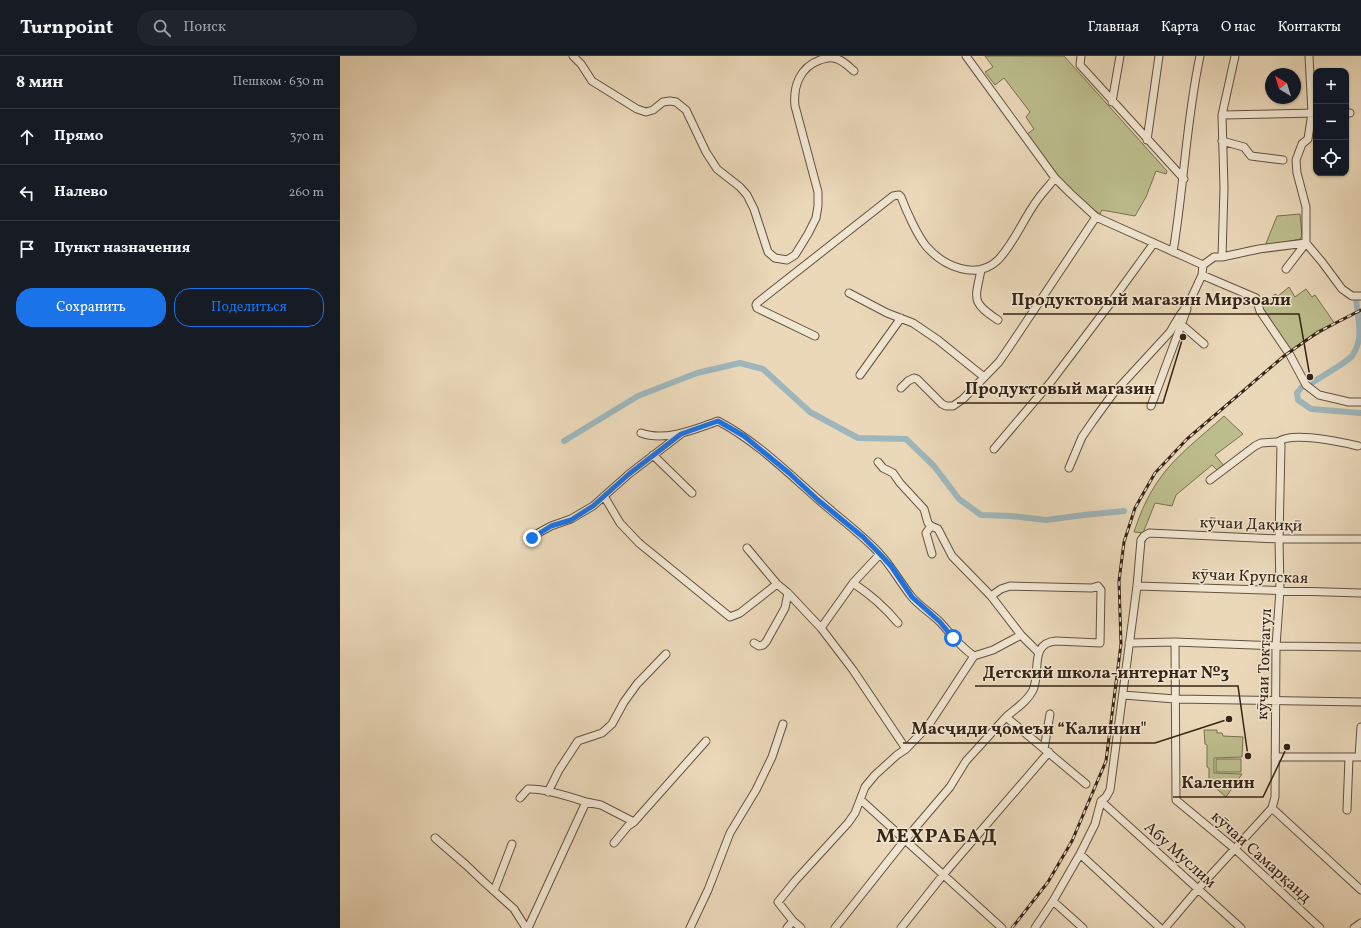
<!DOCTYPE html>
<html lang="ru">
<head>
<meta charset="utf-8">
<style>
	body { margin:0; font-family:Vollkorn,serif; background:#20242c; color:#f1f3f6 }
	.controls { position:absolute; right:12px; top:12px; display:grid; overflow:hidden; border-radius:8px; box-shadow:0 1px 3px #0004 }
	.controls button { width:36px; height:36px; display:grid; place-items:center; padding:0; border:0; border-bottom:1px solid #363941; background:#171b24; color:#f1f3f6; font:20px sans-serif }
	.compass { position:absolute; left:925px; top:12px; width:36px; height:36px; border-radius:50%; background:#171b24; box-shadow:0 1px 3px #0004; rotate:322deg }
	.stop { position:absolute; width:12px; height:12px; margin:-9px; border:3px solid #1a73e8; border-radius:50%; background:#fff }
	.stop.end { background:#1a73e8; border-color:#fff; box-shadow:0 1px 4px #0008 }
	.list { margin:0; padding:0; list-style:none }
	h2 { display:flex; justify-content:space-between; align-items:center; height:52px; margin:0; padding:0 16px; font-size:17px }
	h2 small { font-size:13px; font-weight:400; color:#9ea1a6 }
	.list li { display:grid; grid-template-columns:26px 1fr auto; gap:12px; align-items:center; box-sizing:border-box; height:56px; padding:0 16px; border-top:1px solid #363941 }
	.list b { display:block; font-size:15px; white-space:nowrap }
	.list em { font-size:13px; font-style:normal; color:#9ea1a6 }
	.actions { display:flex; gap:8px; padding:12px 16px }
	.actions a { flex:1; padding:9px 0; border:1px solid #1a73e8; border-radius:16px; text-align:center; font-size:14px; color:#1a73e8 }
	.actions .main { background:#1a73e8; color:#fff }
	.icon { flex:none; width:22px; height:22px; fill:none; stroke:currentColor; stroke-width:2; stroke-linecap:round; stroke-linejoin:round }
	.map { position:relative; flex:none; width:1021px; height:872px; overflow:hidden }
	header { display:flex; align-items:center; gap:24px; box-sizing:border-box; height:56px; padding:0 20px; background:#171b24; border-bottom:1px solid #363941 }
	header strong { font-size:19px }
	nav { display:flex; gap:22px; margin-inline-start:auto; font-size:14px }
	.search { width:280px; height:36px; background:#20242c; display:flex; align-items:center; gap:10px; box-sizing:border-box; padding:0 14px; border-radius:22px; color:#9ea1a6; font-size:15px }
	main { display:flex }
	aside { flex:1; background:#171b24 }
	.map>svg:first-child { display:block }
</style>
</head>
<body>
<header>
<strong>Turnpoint</strong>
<div class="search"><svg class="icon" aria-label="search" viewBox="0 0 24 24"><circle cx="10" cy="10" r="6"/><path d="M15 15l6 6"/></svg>Поиск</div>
<nav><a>Главная</a><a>Карта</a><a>О нас</a><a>Контакты</a></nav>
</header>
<main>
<aside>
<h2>8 мин<small>Пешком · 630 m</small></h2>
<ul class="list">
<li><svg class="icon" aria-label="ahead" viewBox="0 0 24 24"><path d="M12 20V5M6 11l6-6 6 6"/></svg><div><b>Прямо</b></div><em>370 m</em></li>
<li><svg class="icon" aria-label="left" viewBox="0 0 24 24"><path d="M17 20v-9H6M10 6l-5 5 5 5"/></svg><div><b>Налево</b></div><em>260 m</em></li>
<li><svg class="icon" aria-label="arrive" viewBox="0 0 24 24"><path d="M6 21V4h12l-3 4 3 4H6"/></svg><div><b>Пункт назначения</b></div></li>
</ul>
<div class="actions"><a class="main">Сохранить</a><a>Поделиться</a></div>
</aside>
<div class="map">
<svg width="1021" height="872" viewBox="0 0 1021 872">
	<rect width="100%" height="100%" fill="#ead8b9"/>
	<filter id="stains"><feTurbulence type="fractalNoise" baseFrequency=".005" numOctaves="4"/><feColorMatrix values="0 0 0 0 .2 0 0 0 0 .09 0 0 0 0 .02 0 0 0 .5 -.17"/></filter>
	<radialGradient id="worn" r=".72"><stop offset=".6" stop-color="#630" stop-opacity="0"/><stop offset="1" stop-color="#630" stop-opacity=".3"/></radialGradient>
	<path fill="#bcbd8c" stroke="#797051" d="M 645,0 L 724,0 L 827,115 L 826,118 L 816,115 L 806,141 L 795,160 L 762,154 L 760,158 L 738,143 L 717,122 L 686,79 L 694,73 L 686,61 L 690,56 L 664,22 L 655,29 L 645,16 L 653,11 Z
		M 960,158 L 962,180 L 960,183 L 925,190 L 937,160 Z
		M 949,231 L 955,241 L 966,233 L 972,241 L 975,239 L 995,268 L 948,296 L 920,251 L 935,238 L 938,240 Z
		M 884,360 L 903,378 L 875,399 L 884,410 L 878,415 L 872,409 L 836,439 L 832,450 L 815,447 L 803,477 L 794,476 C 800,458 807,441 818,425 C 834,401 862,380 884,360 Z
		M 864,674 L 877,674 L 877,677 L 882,677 L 883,680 L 903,681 L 902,701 L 874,702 L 874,717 L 902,718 L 886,741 L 871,728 L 873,725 L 869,722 L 869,712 L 867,711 L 867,689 L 865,688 Z
		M 876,703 L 901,703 L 901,716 L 876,716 Z"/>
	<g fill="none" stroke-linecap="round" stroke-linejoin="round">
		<path stroke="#9eb6bb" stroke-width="6" d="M 973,326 C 982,320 1006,307 1012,300 C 1015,296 1018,288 1019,283 C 1021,273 1017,254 1016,243
			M 961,332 L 957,337 L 958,344 L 971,353 L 1021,357
			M 224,385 L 298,340 L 357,317 L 400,307 L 423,313 L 470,356 L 518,382 L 566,383 L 594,410 L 619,443 L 641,459 L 671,460 L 706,464 L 744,459 L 784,455"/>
		<g stroke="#63513f" stroke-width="9">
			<path id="minor" d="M 233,0 L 241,8 L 252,25 L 297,53 L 306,56 L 313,54 L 323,46 L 330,45 L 336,46 L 346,54 L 366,96 L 377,113 L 400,131 L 407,139 L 414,153 L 428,196 L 435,202 L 447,204 L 455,199 L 468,178 L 476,162 L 478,150 L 478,136 L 455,50 C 453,30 460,11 480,4 C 484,3 489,1 493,2 C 502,3 508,10 514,15
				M 626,0 L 715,122 L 730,137 L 756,161 L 863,209
				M 741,0 L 740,9 L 844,123
				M 772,46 L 780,0
				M 1006,57 L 1010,57
				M 882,59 L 976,57
				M 807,84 L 819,0
				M 882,85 L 904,91 L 911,100 L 943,104
				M 833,196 C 844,131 846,65 860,0
				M 882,201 L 884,132 L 882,59 L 895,0
				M 863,209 L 874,201 L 882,201 L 919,193 L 966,187 L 982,206 L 1002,233 L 1012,240 L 1021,240
				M 946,213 L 966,187 L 966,151 L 957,117 L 956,104 L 962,88 L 968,83 L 972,57 L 969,0
				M 641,214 C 635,244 631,246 658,264
				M 862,219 L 916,242 L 920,255 L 950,299 L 966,329 L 979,339 L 1009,346 L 1021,346
				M 509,237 L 547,257 L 573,267 L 598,284 L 644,321
				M 842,269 L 864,288
				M 475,280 L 417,252 L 416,249 L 417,247 L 553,140 L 559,139 L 561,141 C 566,154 577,179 586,190 C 603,210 636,225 658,204 C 675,186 683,163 698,143 C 703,136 710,129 715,122
				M 520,319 L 561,262
				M 561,332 L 568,325 L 574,322 L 577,323 L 602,348 L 606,350 L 613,350 L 623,343 L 659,306 L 668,293 L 756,161
				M 811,350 L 847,253
				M 301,377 C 325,386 356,373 378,365 C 416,385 447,416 479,444 C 499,462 522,478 540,498 C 552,511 560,526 571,540 C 579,550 591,557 600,566 C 612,579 619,590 634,600
				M 938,386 C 951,375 1001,386 1018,390
				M 654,393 L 710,327 L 769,249 L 814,187
				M 313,399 L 352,437
				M 538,406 L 543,412 L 553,417 L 560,427 L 584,453 L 588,467 L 591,470 L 598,473 L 612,500 L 651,540 L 681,579
				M 729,412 L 742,381 L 753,365 L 772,339 L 830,276 L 840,259 L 849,247 L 862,219 L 863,209
				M 264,440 L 280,467 L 299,487 L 385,557 L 390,561 L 400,557 L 437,528
				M 591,470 L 586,477 L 592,498
				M 191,481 L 211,470 L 231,463 L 253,450 L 289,418 L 341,378
				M 407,492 L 437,528 L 448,537 L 481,572 L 513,614 L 566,693
				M 513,527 C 531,539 544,550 558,567
				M 797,530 L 1021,537
				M 651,540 L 661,533 L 670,530 L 752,532 L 758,530 L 761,534 L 760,587 L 716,585 C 689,587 701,616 693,634 C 688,645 675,653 666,661 L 746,728
				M 481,572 L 513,527 L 540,498
				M 835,586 L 836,744 L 895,793 L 980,872
				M 414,587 L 419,590 L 423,589 L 426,586 L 445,552 L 448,537
				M 789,587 L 835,586 L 936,590 L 1021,591
				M 783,639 L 835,643 L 1021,646
				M 704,693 L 710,658
				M 935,701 L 1021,701
				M 1019,701 L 1021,671
				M 208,736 L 219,714 L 238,685 L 262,677 L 272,668 L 284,646 L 297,628 L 326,598
				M 180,742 L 188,733 C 203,732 231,741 246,746 L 188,872
				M 521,744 L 662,872
				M 761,745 L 766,741 L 770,734 L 797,530 L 801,484 L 804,480 L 809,477 L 939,483 L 1021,483
				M 761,745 L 901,872
				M 246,746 L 261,749 L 294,766 L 366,685
				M 932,752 L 1021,834
				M 1007,754 L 1009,701
				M 95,782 L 126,809 L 144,826 L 174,853 L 186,872
				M 274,787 L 288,770 L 294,766
				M 740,798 L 820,872
				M 154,835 L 172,788
				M 713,845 L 743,872
				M 350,872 L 368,834 L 390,777 L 416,734 L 432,701 L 443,668
				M 447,872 L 453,865
				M 461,872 L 453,865 L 438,846 L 455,825 L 508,767 L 515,757 L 525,731 L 535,719 L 557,699 L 566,693 L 588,670 L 634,600 L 653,594 L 681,579 L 699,597
				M 495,872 L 564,785 L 610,731 L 626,705 L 666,661
				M 561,872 L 603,819 L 709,696
				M 695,872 L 713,845 L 740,798 L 755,768 L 761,745
				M 825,872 L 858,833 L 932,752 L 935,741 L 936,590 L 940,534 L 939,483 L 941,389 L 936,386 L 921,387 L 915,390 L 870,424
				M 1014,872 L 1021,867"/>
		</g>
		<use href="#minor" stroke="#f1e6d2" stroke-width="7"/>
		<g stroke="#362416" stroke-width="3">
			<path id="rail" d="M 672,872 L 708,826 L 732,785 L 766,705 L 781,588 L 779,525 L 784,486 L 795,452 L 815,417 L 847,383 L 944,300 L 978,276 L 1021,254"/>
		</g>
		<use href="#rail" stroke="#f1e6d2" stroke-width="1.5" stroke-dasharray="4.5" stroke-linecap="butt"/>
	</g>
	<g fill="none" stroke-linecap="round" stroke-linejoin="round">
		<path stroke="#1a73e8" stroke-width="5" d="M 192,482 L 211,470 L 231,464 L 253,450 L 289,418 L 341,378 L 378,365 L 404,380 L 449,417 L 478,444 L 523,481 L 540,498 L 551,510 L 572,541 L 600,566 L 613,582"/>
	</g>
	<g text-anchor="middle" stroke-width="3" stroke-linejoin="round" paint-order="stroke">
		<g font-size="16" fill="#362416" stroke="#f1e6d2">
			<text transform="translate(911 467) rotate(2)" y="6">кӯчаи Дақиқӣ</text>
			<text transform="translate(910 519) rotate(2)" y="6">кӯчаи Крупская</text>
			<text transform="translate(923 608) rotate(-88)" y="6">кӯчаи Токтагул</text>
			<text transform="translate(841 798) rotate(42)" y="6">Абу Муслим</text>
			<text transform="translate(922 800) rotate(42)" y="6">кӯчаи Самарқанд</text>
		</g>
		<g font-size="20" font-weight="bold" letter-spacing="1" fill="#362416" stroke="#f1e6d2">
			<text x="597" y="786">МЕХРАБАД</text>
		</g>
	</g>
	<path fill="none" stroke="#362416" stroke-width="1.5" d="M970 321L959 258H663M843 281L823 347H617M908 700L898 630H635M889 663L815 687H563M947 691L923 741H833"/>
	<g fill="#362416" stroke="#f1e6d2" stroke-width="1.5">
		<circle cx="970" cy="321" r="4"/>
		<circle cx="843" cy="281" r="4"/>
		<circle cx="908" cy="700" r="4"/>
		<circle cx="889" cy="663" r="4"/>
		<circle cx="947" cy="691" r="4"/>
	</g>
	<g font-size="17" text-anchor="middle" font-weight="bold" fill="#362416" stroke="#f1e6d2" stroke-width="3" stroke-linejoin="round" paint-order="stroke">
		<text x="811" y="249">Продуктовый магазин Мирзоали</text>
		<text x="720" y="338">Продуктовый магазин</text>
		<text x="766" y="622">Детский школа-интернат №3</text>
		<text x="689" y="678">Масҷиди ҷомеъи “Калинин"</text>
		<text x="878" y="732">Каленин</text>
	</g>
	<rect width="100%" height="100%" filter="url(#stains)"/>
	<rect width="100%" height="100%" fill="url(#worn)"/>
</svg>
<div class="controls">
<button>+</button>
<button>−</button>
<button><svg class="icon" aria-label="locate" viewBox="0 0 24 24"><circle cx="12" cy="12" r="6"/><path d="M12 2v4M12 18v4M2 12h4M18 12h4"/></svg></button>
</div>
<svg class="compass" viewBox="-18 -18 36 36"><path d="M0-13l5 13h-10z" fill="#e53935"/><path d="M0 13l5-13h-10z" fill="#9ea1a6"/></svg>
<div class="stop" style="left:613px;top:582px"></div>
<div class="stop end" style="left:192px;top:482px"></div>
</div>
</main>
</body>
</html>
